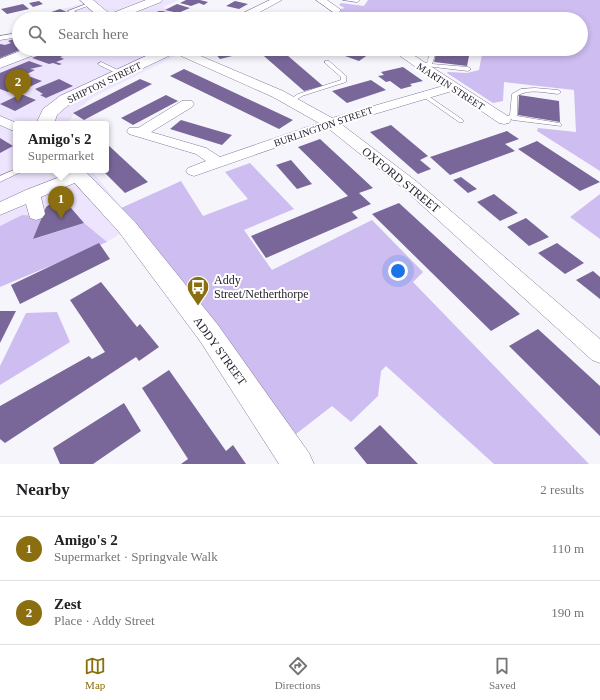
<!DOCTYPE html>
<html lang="en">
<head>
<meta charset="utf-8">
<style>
	body { margin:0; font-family:"Times New Roman",serif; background:#f6f6f6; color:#202124 }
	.you { position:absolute; left:398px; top:271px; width:14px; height:14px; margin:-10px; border:3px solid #fff; border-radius:50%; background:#1a73e8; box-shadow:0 0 0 6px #1a73e833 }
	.badge { display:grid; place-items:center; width:26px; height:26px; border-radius:50%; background:#8a6e0f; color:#fff; font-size:13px; font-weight:700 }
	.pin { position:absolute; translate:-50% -33px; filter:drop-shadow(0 1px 2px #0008) }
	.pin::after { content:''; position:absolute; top:21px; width:14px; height:12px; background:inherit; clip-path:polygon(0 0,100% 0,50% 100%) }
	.popup { position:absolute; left:13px; top:121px; width:96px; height:52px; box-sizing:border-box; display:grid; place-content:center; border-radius:4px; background:#fff; filter:drop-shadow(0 1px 3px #0005); font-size:13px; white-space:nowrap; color:#757577 }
	.popup b { font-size:15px; color:#202124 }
	.popup::after { content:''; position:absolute; left:50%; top:100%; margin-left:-8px; border:8px solid transparent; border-top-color:#fff }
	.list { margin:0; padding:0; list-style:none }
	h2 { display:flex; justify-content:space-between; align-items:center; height:52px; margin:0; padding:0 16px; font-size:17px }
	h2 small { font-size:13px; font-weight:400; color:#757577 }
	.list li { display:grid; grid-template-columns:26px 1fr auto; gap:12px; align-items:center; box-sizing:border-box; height:64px; padding:0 16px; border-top:1px solid #e0e0e0 }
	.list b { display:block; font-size:15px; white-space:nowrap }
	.list p { margin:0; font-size:13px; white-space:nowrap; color:#757577 }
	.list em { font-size:13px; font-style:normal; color:#757577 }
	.icon { flex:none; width:22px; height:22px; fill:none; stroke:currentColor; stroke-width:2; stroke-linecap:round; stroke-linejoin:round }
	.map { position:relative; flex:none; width:600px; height:464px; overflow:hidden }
	.search { position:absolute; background:#fff; box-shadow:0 2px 6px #0003; left:12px; right:12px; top:12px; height:44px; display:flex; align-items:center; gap:10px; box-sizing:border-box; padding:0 14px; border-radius:22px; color:#757577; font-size:15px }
	.sheet { height:180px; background:#fff }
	nav { display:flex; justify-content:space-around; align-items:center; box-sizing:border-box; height:56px; border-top:1px solid #e0e0e0; background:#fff; font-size:11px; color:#757577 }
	nav a { display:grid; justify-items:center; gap:2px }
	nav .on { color:#8a6e0f }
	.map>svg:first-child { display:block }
</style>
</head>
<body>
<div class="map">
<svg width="600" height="464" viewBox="0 0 600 464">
	<rect width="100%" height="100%" fill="#f7f5fc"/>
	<path fill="#ede5fe" d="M 82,0 L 179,0 L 163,7 L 198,19 L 30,19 L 62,9 L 86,3 Z
		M 19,22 L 19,49 L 190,49 L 93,97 L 76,111 L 67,124 L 16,124 L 16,170 L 91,170 L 135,224 L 107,242 L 84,223 L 33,239 L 42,217 L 22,215 L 0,226 L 0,38 L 8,35 Z"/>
	<path fill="#cebdf0" d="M 368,0 L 600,0 L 600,171 L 537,131 L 538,128 L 576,132 L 574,90 L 504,82 L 503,101 L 493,103 L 447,73 L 448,72 L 467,73 L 479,70 L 483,49 L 581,49 L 581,19 L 340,19 L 329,12 L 345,8 L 339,5 L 341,3 L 364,6 Z
		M 250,163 L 294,209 L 244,230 L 272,270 L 372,220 L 423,272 L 413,282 L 589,464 L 494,464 L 386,366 L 381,371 L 378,396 L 351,422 L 332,406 L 296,434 L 121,208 L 181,181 L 203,216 L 248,199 L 225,172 Z
		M 600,194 L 600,239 L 570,217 Z
		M 22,215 L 42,216 L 34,239 L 84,223 L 107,242 L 0,287 L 0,226 Z
		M 57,312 L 70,342 L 0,385 L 0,366 L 26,313 Z"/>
	<path fill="#79679a" d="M 186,0 L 200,0 L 208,2 L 204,5 L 199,3 L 191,6 L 180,3 Z
		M 39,1 L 43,4 L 33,7 L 29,3 Z
		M 235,1 L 248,4 L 239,9 L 226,6 Z
		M 23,4 L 29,9 L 7,14 L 1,9 Z
		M 177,4 L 190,8 L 178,13 L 165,10 Z
		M 60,9 L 78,17 L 77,19 L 31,19 Z
		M 159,11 L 163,11 L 179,16 L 175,17 L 179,19 L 143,18 Z
		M 275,14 L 284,16 L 282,17 L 287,19 L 267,19 Z
		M 16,38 L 19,40 L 19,49 L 22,49 L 0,58 L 0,44 L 5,45 L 11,43 L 8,41 Z
		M 53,49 L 83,49 L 60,57 L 64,59 L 56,62 L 62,64 L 59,65 L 53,63 L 49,64 L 32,58 Z
		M 217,49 L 280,49 L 323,86 L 304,91 L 257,50 L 220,59 L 212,50 Z
		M 356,49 L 362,49 L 372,52 L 359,61 L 345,56 Z
		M 437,49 L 470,51 L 467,66 L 434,62 Z
		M 29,61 L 43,66 L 30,69 L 35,70 L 19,78 L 15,77 L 9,79 L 13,82 L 9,83 L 15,85 L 31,77 L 42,81 L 25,89 L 20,87 L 8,92 L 0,89 L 0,73 Z
		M 403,67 L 423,81 L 410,84 L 412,86 L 401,89 L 390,81 L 386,82 L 378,76 L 384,75 L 381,72 Z
		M 184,69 L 293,120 L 279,129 L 170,76 Z
		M 59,79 L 73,86 L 46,98 L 40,95 L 43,94 L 35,89 Z
		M 140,79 L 152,84 L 84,120 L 73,113 Z
		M 371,80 L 386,90 L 347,103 L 332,91 Z
		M 21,94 L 36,100 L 15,111 L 0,104 Z
		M 166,95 L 178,101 L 133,125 L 121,118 Z
		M 519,95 L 559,101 L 560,122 L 518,115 Z
		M 181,120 L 232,135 L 222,145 L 170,129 Z
		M 391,125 L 428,156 L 420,160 L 431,169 L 418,174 L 370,132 Z
		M 507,131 L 519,139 L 505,144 L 515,151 L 450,175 L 430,157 Z
		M 0,138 L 13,146 L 0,153 Z
		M 320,139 L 373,188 L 359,193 L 371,204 L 352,212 L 358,218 L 266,258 L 251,236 L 348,196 L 298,147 Z
		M 537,141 L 600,182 L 580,191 L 518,149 Z
		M 106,143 L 148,182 L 125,193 L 102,170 L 106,170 Z
		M 291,160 L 312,184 L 297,189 L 276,165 Z
		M 461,177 L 477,189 L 468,193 L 453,180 Z
		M 494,194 L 518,213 L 500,221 L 477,202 Z
		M 56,200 L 65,201 L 84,223 L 33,239 L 46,207 Z
		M 399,203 L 520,314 L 491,331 L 372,214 Z
		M 526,218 L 549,237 L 529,246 L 507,227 Z
		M 99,243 L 110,259 L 20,304 L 11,285 Z
		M 557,243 L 584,263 L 565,274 L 538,253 Z
		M 593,271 L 600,277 L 600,299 L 576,280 Z
		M 101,282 L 137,327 L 140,324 L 159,347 L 139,361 L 136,357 L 5,443 L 0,439 L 0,406 L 89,356 L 92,359 L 105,352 L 70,300 Z
		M 0,311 L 16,311 L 0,343 Z
		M 538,329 L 600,386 L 600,436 L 509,346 Z
		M 169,370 L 226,451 L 233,445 L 246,464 L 181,464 L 188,459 L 142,388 Z
		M 124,403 L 141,431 L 93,464 L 60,464 L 53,448 Z
		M 380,425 L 418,464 L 367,464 L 354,448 Z"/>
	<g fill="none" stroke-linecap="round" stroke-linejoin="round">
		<g stroke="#847999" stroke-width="1">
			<path id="service" d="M 343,0 L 359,0 L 359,1 L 357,2 Z
				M 89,3 L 93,4 L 74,11 L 85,17 L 85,19 L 78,19 L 79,18 L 68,11 Z
				M 19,33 L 19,37 L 0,40 L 0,36 Z
				M 431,49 L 437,49 L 432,64 L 468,67 L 471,69 L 468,71 L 417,65 L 416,64 L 419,62 L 427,63 Z
				M 325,61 L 329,61 L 346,76 L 346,82 L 302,96 L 293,102 L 289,102 L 289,100 L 298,94 L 341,80 L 341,77 L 325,63 Z
				M 101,62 L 122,72 L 123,73 L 118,74 L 99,65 L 98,64 Z
				M 535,88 L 558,90 L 561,92 L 558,94 C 545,93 529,88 517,96 L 517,116 L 559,123 L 561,124 L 561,126 L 513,120 L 506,117 L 510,115 L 512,94 L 521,89 Z
				M 424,93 L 463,120 L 463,122 L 459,122 L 422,96 L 422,94 Z
				M 16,169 L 25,170 L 0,182 L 0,176 Z"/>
		</g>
		<g stroke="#847999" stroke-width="1">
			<path id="minor" d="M 270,0 L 282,0 L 247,19 L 234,19 L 235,17 Z
				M 316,0 L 327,0 L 341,10 L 339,12 L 333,12 Z
				M 168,49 L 184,49 L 283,91 L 332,118 L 443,86 L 393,51 L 395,49 L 404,49 L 509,117 L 511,120 L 509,123 L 504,124 L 499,123 L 452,91 L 341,124 L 416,181 L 600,339 L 600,363 L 592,360 L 404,189 L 329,129 L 194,176 L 188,174 L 186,171 L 188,168 L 206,161 L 196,154 L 129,134 L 127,131 L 129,128 L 138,128 L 182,101 L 192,101 L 194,104 L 192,107 L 151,132 L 206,148 L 220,157 L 319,123 L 273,97 L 170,51 Z
				M 335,49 L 352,49 L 354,51 L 352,53 L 348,54 L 337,51 Z
				M 0,116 L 19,124 L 16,124 L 16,132 L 0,125 Z
				M 78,170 L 84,171 L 86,175 L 84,179 L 41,197 L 45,214 L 42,218 L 36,220 L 30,218 L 26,204 L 0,215 L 0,202 L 26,190 Z"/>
		</g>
		<g stroke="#847999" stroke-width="1">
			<path id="tertiary" d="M 80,0 L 93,0 L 110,14 L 146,0 L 163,0 L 161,2 L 118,19 L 101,19 Z
				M 25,49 L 44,49 L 42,52 L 0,68 L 0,59 Z
				M 161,49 L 179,49 L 177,52 L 72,102 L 57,115 L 54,124 L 36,124 L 43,109 L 60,96 Z
				M 63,170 L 84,170 L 135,222 L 218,325 L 309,453 L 314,464 L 279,464 L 200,341 L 119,232 Z"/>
		</g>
		<use href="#service" fill="#fff" fill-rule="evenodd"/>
		<use href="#minor" fill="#fff" fill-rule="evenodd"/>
		<use href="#tertiary" fill="#fff" fill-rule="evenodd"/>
	</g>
	<defs>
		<g id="bus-pin" transform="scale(1.15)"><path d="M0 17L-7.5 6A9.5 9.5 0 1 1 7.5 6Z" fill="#8a6e0f" stroke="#fff"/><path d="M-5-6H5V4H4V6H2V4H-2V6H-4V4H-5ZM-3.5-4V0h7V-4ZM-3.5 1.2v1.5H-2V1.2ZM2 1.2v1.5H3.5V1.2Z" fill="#fff"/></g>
	</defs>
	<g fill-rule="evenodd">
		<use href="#bus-pin" x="198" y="287"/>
	</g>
	<g text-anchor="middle" stroke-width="4" stroke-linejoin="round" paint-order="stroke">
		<g font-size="10" fill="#26212e" stroke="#fff">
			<text transform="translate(104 82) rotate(-26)" y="4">SHIPTON STREET</text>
			<text transform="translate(451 86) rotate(33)" y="4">MARTIN STREET</text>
			<text transform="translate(323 126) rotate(-19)" y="4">BURLINGTON STREET</text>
		</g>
		<g font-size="12" fill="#26212e" stroke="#fff">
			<text transform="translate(401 180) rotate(39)" y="4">OXFORD STREET</text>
			<text transform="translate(220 351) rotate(54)" y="4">ADDY STREET</text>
		</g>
		<g font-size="12" fill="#26212e" stroke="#fff" text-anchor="start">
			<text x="214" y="284">Addy<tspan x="214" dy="14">Street/Netherthorpe</tspan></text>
		</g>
	</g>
</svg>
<div class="you"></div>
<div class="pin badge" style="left:61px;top:219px">1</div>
<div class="popup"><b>Amigo's 2</b>Supermarket</div>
<div class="pin badge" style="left:18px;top:102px">2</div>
<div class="search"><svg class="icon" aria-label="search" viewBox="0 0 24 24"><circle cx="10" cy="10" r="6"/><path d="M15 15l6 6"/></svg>Search here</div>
</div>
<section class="sheet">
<h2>Nearby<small>2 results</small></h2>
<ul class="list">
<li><span class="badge">1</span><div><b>Amigo's 2</b><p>Supermarket · Springvale Walk</p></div><em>110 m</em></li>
<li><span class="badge">2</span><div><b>Zest</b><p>Place · Addy Street</p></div><em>190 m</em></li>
</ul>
</section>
<nav>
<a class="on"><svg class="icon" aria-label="map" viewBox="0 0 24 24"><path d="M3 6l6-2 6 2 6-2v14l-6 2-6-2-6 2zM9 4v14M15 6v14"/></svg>Map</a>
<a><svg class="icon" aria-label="directions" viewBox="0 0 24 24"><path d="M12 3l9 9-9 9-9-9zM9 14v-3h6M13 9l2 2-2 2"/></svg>Directions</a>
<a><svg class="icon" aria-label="saved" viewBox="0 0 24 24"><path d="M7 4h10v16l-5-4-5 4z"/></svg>Saved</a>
</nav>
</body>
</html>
